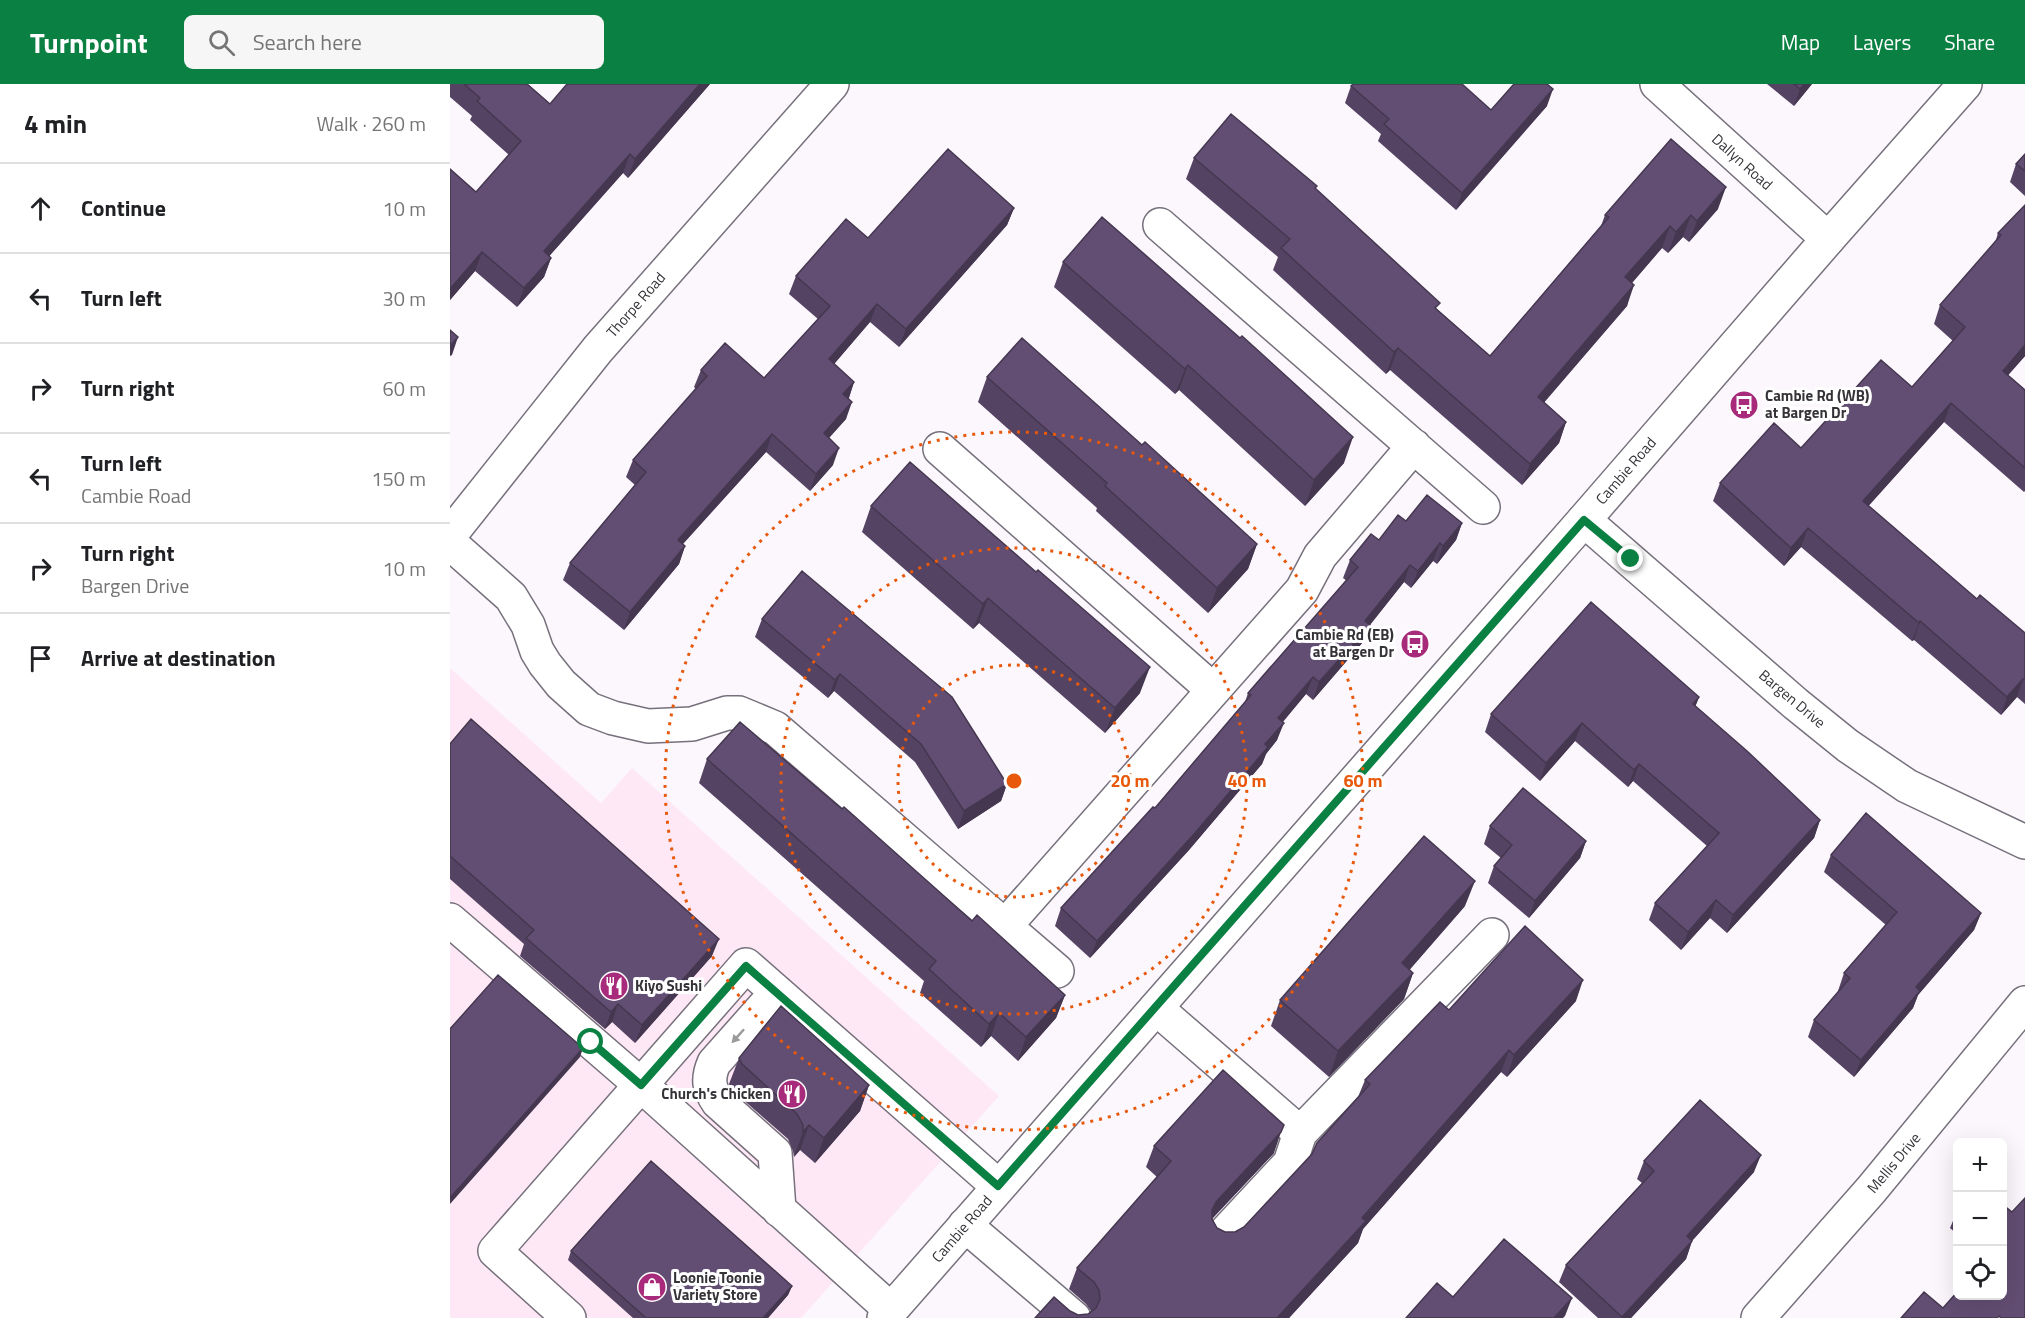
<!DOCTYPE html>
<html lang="en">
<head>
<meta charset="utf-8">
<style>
	body { margin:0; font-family:"Titillium Web",sans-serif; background:#f6f6f6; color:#202124 }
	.controls { position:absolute; right:18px; bottom:18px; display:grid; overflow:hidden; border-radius:9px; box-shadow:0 6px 24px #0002 }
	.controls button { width:54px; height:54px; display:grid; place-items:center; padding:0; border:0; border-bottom:2px solid #e0e0e0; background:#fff; color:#202124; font:30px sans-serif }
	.stop { position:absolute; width:18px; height:18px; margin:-14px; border:4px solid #0b8043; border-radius:50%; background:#fff }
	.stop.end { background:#0b8043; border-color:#fff; box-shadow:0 2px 6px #0008 }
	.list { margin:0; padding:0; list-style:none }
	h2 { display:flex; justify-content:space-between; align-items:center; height:78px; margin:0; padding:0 24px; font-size:26px }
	h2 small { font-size:20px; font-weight:400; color:#757577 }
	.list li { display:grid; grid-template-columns:39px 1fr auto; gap:18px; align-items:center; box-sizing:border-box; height:90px; padding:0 24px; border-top:2px solid #e0e0e0 }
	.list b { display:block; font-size:22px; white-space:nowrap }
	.list p { margin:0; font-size:20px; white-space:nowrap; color:#757577 }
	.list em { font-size:20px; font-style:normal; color:#757577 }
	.icon { flex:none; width:33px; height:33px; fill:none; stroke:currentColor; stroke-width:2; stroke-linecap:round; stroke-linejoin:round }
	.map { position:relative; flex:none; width:1575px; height:1234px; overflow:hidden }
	header { display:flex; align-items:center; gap:36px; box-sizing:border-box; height:84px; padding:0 30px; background:#0b8043; color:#fff }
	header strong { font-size:28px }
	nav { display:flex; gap:33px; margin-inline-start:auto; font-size:21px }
	.search { width:420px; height:54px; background:#f6f6f6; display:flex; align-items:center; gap:15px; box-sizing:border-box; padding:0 21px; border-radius:9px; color:#757577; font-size:22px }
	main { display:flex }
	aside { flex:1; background:#fff }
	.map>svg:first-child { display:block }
</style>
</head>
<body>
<header>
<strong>Turnpoint</strong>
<div class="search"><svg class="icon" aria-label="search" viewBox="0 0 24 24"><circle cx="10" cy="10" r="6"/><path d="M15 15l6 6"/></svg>Search here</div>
<nav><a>Map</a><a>Layers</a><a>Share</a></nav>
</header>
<main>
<aside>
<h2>4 min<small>Walk · 260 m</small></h2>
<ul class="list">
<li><svg class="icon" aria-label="ahead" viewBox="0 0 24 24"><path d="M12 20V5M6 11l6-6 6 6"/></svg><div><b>Continue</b></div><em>10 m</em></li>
<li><svg class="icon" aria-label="left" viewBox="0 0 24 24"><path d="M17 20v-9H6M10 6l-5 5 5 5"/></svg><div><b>Turn left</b></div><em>30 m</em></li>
<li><svg class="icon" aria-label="right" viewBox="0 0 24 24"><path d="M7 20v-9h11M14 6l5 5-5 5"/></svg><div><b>Turn right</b></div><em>60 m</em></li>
<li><svg class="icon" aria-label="left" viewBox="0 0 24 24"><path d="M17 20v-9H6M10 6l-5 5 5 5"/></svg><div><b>Turn left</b><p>Cambie Road</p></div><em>150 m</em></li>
<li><svg class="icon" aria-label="right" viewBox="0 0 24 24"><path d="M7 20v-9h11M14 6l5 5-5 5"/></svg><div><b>Turn right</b><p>Bargen Drive</p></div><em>10 m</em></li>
<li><svg class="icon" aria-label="arrive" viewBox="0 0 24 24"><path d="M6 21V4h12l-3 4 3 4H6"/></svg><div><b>Arrive at destination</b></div></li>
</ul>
</aside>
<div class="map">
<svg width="1575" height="1234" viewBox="0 0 1575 1234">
	<rect width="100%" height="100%" fill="#fbf7fd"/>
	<path fill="#fee8f5" d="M 0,584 L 151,719 L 182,684 L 549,1012 L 351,1234 L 0,1234 Z"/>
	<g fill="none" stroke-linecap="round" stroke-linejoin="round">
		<g stroke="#76707c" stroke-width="36">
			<path id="minor" d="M 1207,0 L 1378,155
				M 710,141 L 1033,423
				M 490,365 L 763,606
				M 1134,436 L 1346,620 L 1398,662 L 1457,702 L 1575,758
				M 0,451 L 148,265 L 382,0
				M 0,459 L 61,513 L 78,541 L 87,567 L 95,580 L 111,600 L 139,625 L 163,634 L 198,642 L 242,640 L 277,629 L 289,629 L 325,644 L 607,887
				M 0,836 L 191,1001 L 441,1226
				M 555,842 L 852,506 L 870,472 L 964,362
				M 327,908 L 264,979 C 257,995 259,1005 268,1018 L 325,1069 L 329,1126
				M 706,924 L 850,1049 L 1042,851
				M 515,1141 L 624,1234
				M 772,1152 L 840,1079 L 850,1049
				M 119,1234 L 45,1167 L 296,881 L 548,1102
				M 1308,1234 L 1421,1106 L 1575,919"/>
		</g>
		<g stroke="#76707c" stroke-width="36">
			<path id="major" d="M 434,1234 L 1134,436 L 1378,155 L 1515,0"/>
		</g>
		<use href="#minor" stroke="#fff" stroke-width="33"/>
		<use href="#major" stroke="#fff" stroke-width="33"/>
	</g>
	<path fill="#554363" d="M 0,0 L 77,0 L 100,20 L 260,0 L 178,94 L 173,89 L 99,172 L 101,174 L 94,193 L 67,223 L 25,187 L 0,216 L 0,85 L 26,108 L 59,71 L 20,36 L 22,32 L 0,13 Z
		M 1317,0 L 1362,0 L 1344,22 Z
		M 901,2 L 1041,26 L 1097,22 L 1006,126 L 928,57 L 931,50 L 895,19 Z
		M 1575,70 L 1575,112 L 1560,98 L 1566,80 Z
		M 744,74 L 866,105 L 987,225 L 1040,272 L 1151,142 L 1155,131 L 1268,125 L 1239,158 L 1233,153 L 1218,169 L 1212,164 L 1182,199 L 1177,222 L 1094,318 L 1116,338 L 1109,359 L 1072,401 L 940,286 L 936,290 L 823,186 L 828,173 L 736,95 Z
		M 1575,121 L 1575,272 L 1558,291 L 1575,306 L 1575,407 L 1574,408 L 1494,338 L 1418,422 L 1527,515 L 1575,549 L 1575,620 L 1567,613 L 1551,631 L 1464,556 L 1462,557 L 1351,463 L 1334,482 L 1263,417 L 1270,399 L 1351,364 L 1462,303 L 1503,257 L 1484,240 L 1490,221 L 1545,159 L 1548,149 Z
		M 564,124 L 557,141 L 449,263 L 420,238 L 384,280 L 404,298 L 399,314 L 396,335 L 379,354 L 383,381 L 360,407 L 316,368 L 233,460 L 235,462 L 229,480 L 174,546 L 113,496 L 120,479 L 185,401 L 176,393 L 183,376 L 246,305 L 244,303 L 251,286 L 314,294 L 368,235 L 339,210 L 346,192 L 418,154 Z
		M 613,178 L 790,254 L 894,379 L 855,422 L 729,306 L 725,310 L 604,203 Z
		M 537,293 L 692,361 L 807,460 L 798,485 L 758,529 L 646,427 L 647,424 L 528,318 Z
		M 421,422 L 690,609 L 655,649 L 529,539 L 523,545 L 412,448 Z
		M 956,437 L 1012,439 L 1006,456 L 987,480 L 983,477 L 961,504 L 954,498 L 920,541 L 913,558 L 863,616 L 856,610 L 833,638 L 827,656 L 816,670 L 812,680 L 739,766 L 640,874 L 605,842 L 611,824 L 705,724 L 795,618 L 798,609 L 897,497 L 893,494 L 900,476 Z
		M 312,535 L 557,700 L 551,717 L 508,745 L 465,678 L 384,607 L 378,614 L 305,553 Z
		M 1249,613 L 1245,623 L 1370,736 L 1364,754 L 1277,849 L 1260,834 L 1231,866 L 1199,836 L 1205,819 L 1257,762 L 1183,697 L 1178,703 L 1125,657 L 1090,697 L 1035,648 L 1041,630 Z
		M 0,660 L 262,872 L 185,959 L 162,938 L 155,945 L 70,872 L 74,860 L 0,795 Z
		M 257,675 L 522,837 L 615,911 L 606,934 L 568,977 L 541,952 L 531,963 L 470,909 L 474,897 L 249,699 Z
		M 1040,742 L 1136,757 L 1130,774 L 1079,834 L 1038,799 L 1044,782 L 1051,774 L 1034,760 Z
		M 1381,771 L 1531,829 L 1524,846 L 1468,911 L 1463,924 L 1404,993 L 1358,953 L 1364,936 L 1389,907 L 1388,907 L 1394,889 L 1436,841 L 1374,788 Z
		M 1015,822 L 959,886 L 963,889 L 954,915 L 879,993 L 821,942 L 830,916 Z
		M 1126,917 L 1057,993 L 1051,988 L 913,1145 L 908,1159 L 839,1234 L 585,1234 L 620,1227 L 628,1231 L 638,1230 L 641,1227 L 636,1220 L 619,1205 L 627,1184 L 707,1093 L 696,1083 L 704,1062 L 824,1069 L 762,1135 L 767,1144 L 775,1148 L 785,1148 L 794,1143 L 862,1070 L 908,1013 L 915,996 L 999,926 Z
		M 289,974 L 419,1001 L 410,1027 L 365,1079 L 350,1066 L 344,1073 L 343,1067 L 338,1055 L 282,1006 L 279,1000 Z
		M 1194,1077 L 1304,1088 L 1242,1157 L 1236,1175 L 1181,1234 L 1148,1234 L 1109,1198 L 1116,1181 L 1192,1099 L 1187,1095 Z
		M 1508,1125 L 1508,1151 L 1500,1144 Z
		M 121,1167 L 342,1202 L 338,1211 L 318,1234 L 183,1234 L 118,1176 Z"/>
	<path fill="#453750" d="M 250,0 L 260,0 L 178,94 L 185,75 Z
		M 1354,0 L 1362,0 L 1344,22 L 1350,5 Z
		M 1103,5 L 1097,22 L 1006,126 L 1012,109 Z
		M 180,70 L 173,89 L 87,186 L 94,167 Z
		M 1276,103 L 1268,125 L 1239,158 L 1247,137 Z
		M 564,124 L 557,141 L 449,263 L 456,245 Z
		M 1241,131 L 1233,153 L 1218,169 L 1226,148 Z
		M 1220,142 L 1212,164 L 1168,215 L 1175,193 Z
		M 32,168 L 25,187 L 0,216 L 0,205 Z
		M 101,174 L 94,193 L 67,223 L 74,204 Z
		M 1184,201 L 1177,222 L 1080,335 L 1088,313 Z
		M 427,220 L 420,238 L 373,293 L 379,275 Z
		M 8,253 L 2,271 L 0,272 L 0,262 Z
		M 1575,261 L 1575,272 L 1546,305 L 1553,287 Z
		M 948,264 L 940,286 L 936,290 L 944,268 Z
		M 738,281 L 729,306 L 725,310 L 735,285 Z
		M 404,298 L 398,316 L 393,310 Z
		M 402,318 L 396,335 L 367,367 L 374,349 Z
		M 1501,319 L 1494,338 L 1406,436 L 1413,417 Z
		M 1116,338 L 1109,359 L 1072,401 L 1080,380 Z
		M 322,350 L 316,368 L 221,473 L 228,456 Z
		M 903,353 L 894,379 L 855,422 L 864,396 Z
		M 389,364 L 383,381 L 360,407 L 366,390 Z
		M 1012,439 L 1006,456 L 987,480 L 993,462 Z
		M 1358,444 L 1351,463 L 1334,482 L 1341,464 Z
		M 990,459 L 983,477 L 961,504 L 968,487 Z
		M 807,460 L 798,485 L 758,529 L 767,504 Z
		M 235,462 L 229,480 L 174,546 L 180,528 Z
		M 960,481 L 954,498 L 915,547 L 920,541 L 913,558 L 863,616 L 869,598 L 915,537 Z
		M 538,514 L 529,539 L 523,545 L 533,520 Z
		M 1470,537 L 1464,556 L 1462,557 L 1469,539 Z
		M 700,583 L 690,609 L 655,649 L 665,624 Z
		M 390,590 L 384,607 L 378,614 L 385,596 Z
		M 863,593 L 856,610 L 821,651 L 828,634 Z
		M 1573,595 L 1567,613 L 1551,631 L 1557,613 Z
		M 1249,613 L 1242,631 L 1243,620 Z
		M 834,639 L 827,656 L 816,670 L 812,680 L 739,766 L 640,874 L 647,857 Z
		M 1132,639 L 1125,657 L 1090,697 L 1096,679 Z
		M 1189,680 L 1183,697 L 1178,703 L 1184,686 Z
		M 557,700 L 551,717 L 508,745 L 514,727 Z
		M 1370,736 L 1364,754 L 1277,849 L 1283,831 Z
		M 1136,757 L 1130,774 L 1079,834 L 1085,817 Z
		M 1025,797 L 1015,822 L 943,905 L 952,879 Z
		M 1266,816 L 1260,834 L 1231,866 L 1238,848 Z
		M 1531,829 L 1524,846 L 1468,911 L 1463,924 L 1404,993 L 1411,976 L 1466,903 Z
		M 269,855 L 262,872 L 185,959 L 192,941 Z
		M 963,889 L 954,915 L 879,993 L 888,967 Z
		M 1133,896 L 1126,917 L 1057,993 L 1064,971 Z
		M 615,911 L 606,934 L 568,977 L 576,953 Z
		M 168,920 L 162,938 L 155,945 L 161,928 Z
		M 549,929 L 541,952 L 531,963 L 539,940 Z
		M 133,964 L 130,973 L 0,1120 L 0,1114 Z
		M 1059,966 L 1051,988 L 913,1145 L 908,1159 L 839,1234 L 827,1234 L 912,1134 Z
		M 419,1001 L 410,1027 L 365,1079 L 374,1054 Z
		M 359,1041 L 350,1066 L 344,1073 L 353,1048 Z
		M 831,1048 L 824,1069 L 758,1139 L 762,1126 L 766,1118 Z
		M 1311,1071 L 1304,1088 L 1230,1170 L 1237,1152 Z
		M 1242,1157 L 1236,1175 L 1181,1234 L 1171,1234 Z
		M 342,1202 L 338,1211 L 318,1234 L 313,1234 Z
		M 1122,1214 L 1115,1232 L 1113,1234 L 1104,1234 Z"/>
	<path fill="#634e73" stroke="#453750" stroke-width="1.5" d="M 14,0 L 77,0 L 100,20 L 117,0 L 250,0 L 185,75 L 180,70 L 94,167 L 101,174 L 74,204 L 32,168 L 0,205 L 0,85 L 26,108 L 71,57 L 27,17 L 30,14 Z
		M 903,0 L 1012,0 L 1041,26 L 1064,0 L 1097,0 L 1103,5 L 1012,109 L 934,40 L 939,35 L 901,2 Z
		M 1344,0 L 1354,0 L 1350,5 Z
		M 781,30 L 867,102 L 865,104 L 990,219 L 985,224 L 1040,272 L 1159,133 L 1155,131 L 1221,55 L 1276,103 L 1247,137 L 1241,131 L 1226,148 L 1220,142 L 1175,193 L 1184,201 L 1088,313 L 1116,338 L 1080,380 L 948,264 L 944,268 L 831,164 L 840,155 L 744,74 Z
		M 498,65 L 564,124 L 456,245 L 427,220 L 379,275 L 404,298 L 393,310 L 402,318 L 374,349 L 389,364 L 366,390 L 322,350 L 228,456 L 235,462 L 180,528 L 120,479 L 196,388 L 183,376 L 257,292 L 251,286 L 275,259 L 314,294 L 380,222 L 346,192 L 396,135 L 418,154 Z
		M 1575,70 L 1575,87 L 1566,80 Z
		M 1575,121 L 1575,261 L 1553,287 L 1575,306 L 1575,384 L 1501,319 L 1413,417 L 1527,515 L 1530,511 L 1575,549 L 1575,596 L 1573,595 L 1557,613 L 1470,537 L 1469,539 L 1358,444 L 1341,464 L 1270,399 L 1324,339 L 1351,364 L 1431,276 L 1462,303 L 1515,243 L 1490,221 L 1551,151 L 1548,149 Z
		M 652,133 L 790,254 L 792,252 L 903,353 L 864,396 L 738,281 L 735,285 L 613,178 Z
		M 0,246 L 8,253 L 0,262 Z
		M 572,254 L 692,361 L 695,358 L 807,460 L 767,504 L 655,402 L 657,399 L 537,293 Z
		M 460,378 L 586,488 L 588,486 L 700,583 L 665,624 L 538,514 L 533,520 L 421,422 Z
		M 977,411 L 1012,439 L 993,462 L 990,459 L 968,487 L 960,481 L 915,537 L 920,541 L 869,598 L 863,593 L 828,634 L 834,639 L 815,660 L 818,663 L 745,749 L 647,857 L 611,824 L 703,723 L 705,724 L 801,611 L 798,609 L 908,483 L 900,476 L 921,450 L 929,456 L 948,431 L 956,437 Z
		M 352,487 L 502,613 L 557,700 L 514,727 L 471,660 L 390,590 L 385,596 L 312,535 Z
		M 1141,518 L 1249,613 L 1243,620 L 1297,667 L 1370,736 L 1283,831 L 1266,816 L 1238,848 L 1205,819 L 1269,749 L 1189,680 L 1184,686 L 1132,639 L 1096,679 L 1041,630 Z
		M 21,635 L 269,855 L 192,941 L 168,920 L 161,928 L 76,854 L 84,846 L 0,772 L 0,660 Z
		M 290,638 L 392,725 L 394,723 L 522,837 L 527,831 L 615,911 L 576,953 L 549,929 L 539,940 L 479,885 L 486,877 L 257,675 Z
		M 1073,704 L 1136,757 L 1085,817 L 1044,782 L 1062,761 L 1040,742 Z
		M 1416,729 L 1531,829 L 1466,903 L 1470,907 L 1411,976 L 1364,936 L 1400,894 L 1394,889 L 1447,828 L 1381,771 Z
		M 974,752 L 1025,797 L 952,879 L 963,889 L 888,967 L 830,916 Z
		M 1075,842 L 1133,896 L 1064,971 L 1059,966 L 912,1134 L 916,1137 L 827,1234 L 585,1234 L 604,1213 L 620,1227 L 628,1231 L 638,1230 L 646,1224 L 650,1215 L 649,1206 L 644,1198 L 627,1184 L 721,1077 L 704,1062 L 773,986 L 834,1041 L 831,1048 L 766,1118 L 762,1126 L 762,1135 L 767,1144 L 775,1148 L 785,1148 L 794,1143 L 862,1070 L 867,1059 L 920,1000 L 915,996 L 990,918 L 999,926 Z
		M 48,891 L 133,964 L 0,1114 L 0,945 Z
		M 331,922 L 419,1001 L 374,1054 L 359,1041 L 353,1048 L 353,1041 L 347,1030 L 292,980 L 289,974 Z
		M 1250,1016 L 1311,1071 L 1237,1152 L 1242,1157 L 1172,1233 L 1116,1181 L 1204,1087 L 1194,1077 Z
		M 201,1077 L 342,1202 L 313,1234 L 196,1234 L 121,1167 Z
		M 1575,1114 L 1575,1234 L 1551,1234 L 1549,1232 L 1547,1234 L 1451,1234 L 1474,1208 L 1493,1224 L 1508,1207 L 1508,1212 L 1552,1212 L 1552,1120 L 1562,1128 Z
		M 1054,1155 L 1122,1214 L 1104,1234 L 956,1234 L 987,1199 L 1003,1213 Z"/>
	<defs><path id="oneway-solid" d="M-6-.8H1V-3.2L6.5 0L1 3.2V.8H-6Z" transform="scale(1.5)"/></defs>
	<use fill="#9a999c" href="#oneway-solid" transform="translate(288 952) rotate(132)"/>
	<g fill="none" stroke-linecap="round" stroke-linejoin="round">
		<path stroke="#0b8043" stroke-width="8" d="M 141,958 L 191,1001 L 296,882 L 548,1102 L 1134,436 L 1181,475"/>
	</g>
	<g fill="none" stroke="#e8590c" stroke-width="3" stroke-dasharray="3 6">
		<circle cx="564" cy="697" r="116"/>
		<circle cx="564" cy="697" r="233"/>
		<circle cx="564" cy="697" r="349"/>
	</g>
	<defs>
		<g id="bus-disc" transform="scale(1.5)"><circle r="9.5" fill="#a82a7a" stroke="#fff"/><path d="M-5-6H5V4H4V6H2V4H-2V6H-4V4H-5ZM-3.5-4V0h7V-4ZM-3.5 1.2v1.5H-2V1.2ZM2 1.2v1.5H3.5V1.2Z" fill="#fff"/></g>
		<g id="restaurant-disc" transform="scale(1.5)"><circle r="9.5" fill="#a82a7a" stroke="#fff"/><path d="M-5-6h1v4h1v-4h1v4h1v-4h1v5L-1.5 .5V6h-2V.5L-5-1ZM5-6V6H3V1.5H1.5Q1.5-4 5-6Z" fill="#fff"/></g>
		<g id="shop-disc" transform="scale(1.5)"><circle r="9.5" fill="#a82a7a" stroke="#fff"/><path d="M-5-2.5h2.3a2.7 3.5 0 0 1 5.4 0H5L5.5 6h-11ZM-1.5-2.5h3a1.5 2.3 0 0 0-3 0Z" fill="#fff"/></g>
	</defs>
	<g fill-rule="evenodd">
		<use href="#bus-disc" x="1294" y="321"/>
		<use href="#bus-disc" x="965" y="560"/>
		<use href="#restaurant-disc" x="164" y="902"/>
		<use href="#restaurant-disc" x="342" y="1010"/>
		<use href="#shop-disc" x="202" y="1203"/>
	</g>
	<g text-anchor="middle" stroke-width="6" stroke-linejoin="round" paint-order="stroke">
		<g font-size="15" fill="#363338" stroke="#fff">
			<text transform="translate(1292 78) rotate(42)" y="5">Dallyn Road</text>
			<text transform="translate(186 221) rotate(-49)" y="5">Thorpe Road</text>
			<text transform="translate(1176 387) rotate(-49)" y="5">Cambie Road</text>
			<text transform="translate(1342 615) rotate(40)" y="5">Bargen Drive</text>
			<text transform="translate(1444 1079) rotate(-50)" y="5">Mellis Drive</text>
			<text transform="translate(512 1145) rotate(-49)" y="5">Cambie Road</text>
		</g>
		<g font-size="15" font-weight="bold" fill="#363338" stroke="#fff" text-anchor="start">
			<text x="1315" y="317">Cambie Rd (WB)<tspan x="1315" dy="17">at Bargen Dr</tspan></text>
			<text x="944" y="556" text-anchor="end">Cambie Rd (EB)<tspan x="944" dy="17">at Bargen Dr</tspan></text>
			<text x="185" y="907">Kiyo Sushi</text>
			<text x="321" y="1015" text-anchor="end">Church's Chicken</text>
			<text x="223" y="1199">Loonie Toonie<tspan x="223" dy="17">Variety Store</tspan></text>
		</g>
	</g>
	<circle cx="564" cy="697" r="9" fill="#e8590c" stroke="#fff" stroke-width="3"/>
	<g font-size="18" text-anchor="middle" font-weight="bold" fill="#e8590c" stroke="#fff" stroke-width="6" stroke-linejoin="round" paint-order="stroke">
		<text x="680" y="703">20 m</text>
		<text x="797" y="703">40 m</text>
		<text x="913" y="703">60 m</text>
	</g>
</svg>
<div class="controls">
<button>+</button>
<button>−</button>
<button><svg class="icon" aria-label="locate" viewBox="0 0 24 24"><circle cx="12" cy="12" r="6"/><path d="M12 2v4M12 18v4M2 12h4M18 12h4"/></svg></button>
</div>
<div class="stop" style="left:141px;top:958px"></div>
<div class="stop end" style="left:1181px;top:475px"></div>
</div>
</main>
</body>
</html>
